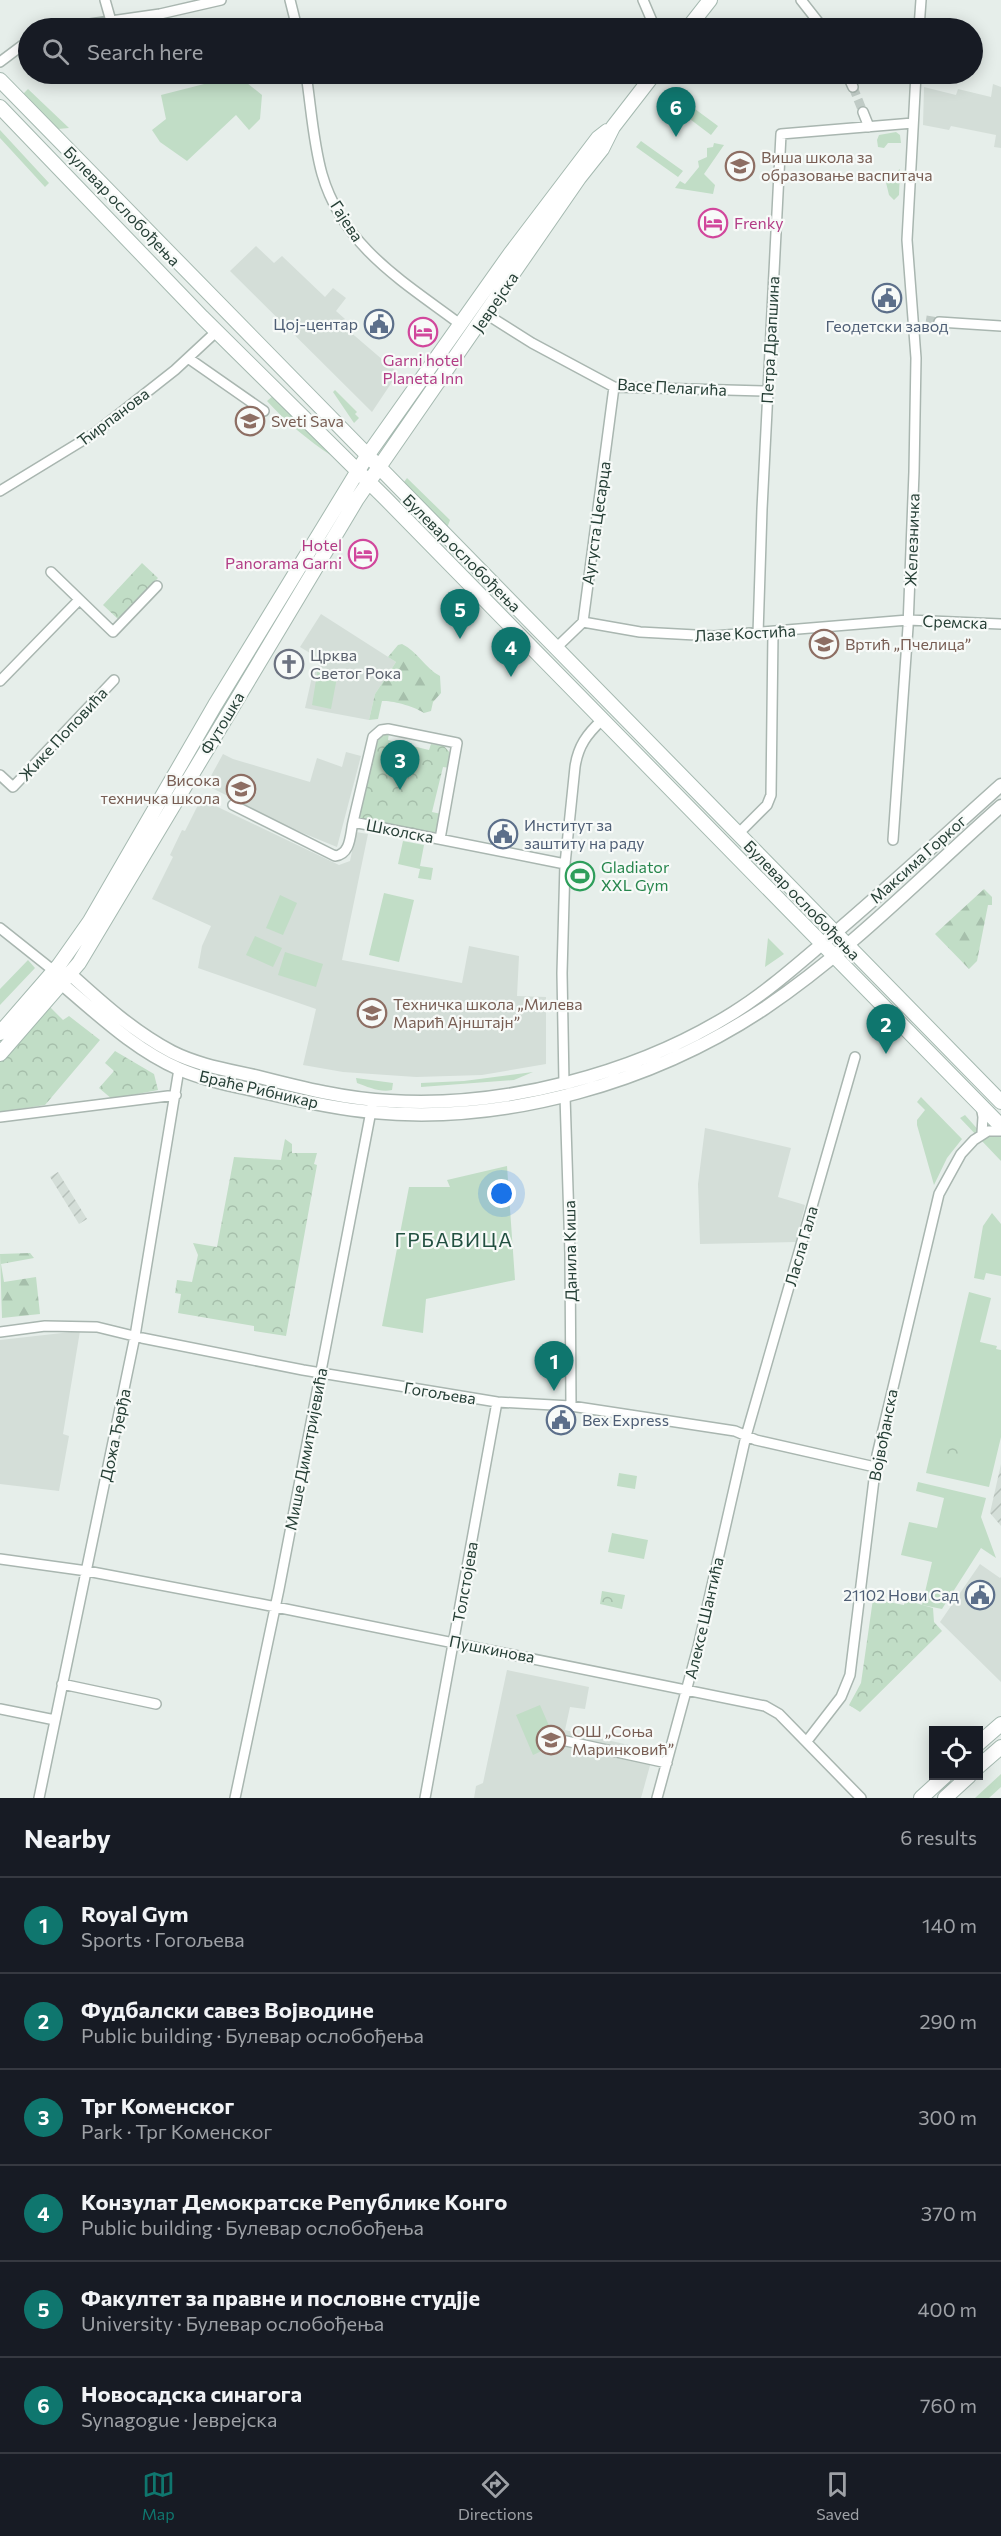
<!DOCTYPE html>
<html lang="en">
<head>
<meta charset="utf-8">
<style>
	body { margin:0; font-family:Commissioner,sans-serif; background:#242831; color:#f1f3f6 }
	.controls { position:absolute; right:18px; bottom:18px; display:grid; overflow:hidden; border-radius:0px; box-shadow:0 3px 15px #0003 }
	.controls button { width:54px; height:54px; display:grid; place-items:center; padding:0; border:0; border-bottom:2px solid #363941; background:#171b24; color:#f1f3f6; font:30px sans-serif }
	.you { position:absolute; left:502px; top:1194px; width:21px; height:21px; margin:-15px; border:4px solid #fff; border-radius:50%; background:#1a73e8; box-shadow:0 0 0 9px #1a73e833 }
	.badge { display:grid; place-items:center; width:39px; height:39px; border-radius:50%; background:#0f766e; color:#fff; font-size:20px; font-weight:700 }
	.pin { position:absolute; translate:-50% -50px; filter:drop-shadow(0 2px 3px #0008) }
	.pin::after { content:''; position:absolute; top:32px; width:21px; height:18px; background:inherit; clip-path:polygon(0 0,100% 0,50% 100%) }
	.list { margin:0; padding:0; list-style:none }
	h2 { display:flex; justify-content:space-between; align-items:center; height:78px; margin:0; padding:0 24px; font-size:26px }
	h2 small { font-size:20px; font-weight:400; color:#9ea1a6 }
	.list li { display:grid; grid-template-columns:39px 1fr auto; gap:18px; align-items:center; box-sizing:border-box; height:96px; padding:0 24px; border-top:2px solid #363941 }
	.list b { display:block; font-size:22px; white-space:nowrap }
	.list p { margin:0; font-size:20px; white-space:nowrap; color:#9ea1a6 }
	.list em { font-size:20px; font-style:normal; color:#9ea1a6 }
	.icon { flex:none; width:33px; height:33px; fill:none; stroke:currentColor; stroke-width:2; stroke-linecap:round; stroke-linejoin:round }
	.map { position:relative; flex:none; width:1001px; height:1798px; overflow:hidden }
	.search { position:absolute; background:#171b24; box-shadow:0 3px 15px #0003; left:18px; right:18px; top:18px; height:66px; display:flex; align-items:center; gap:15px; box-sizing:border-box; padding:0 21px; border-radius:33px; color:#9ea1a6; font-size:22px }
	.sheet { height:654px; background:#171b24 }
	nav { display:flex; justify-content:space-around; align-items:center; box-sizing:border-box; height:84px; border-top:2px solid #363941; background:#171b24; font-size:16px; color:#9ea1a6 }
	nav a { display:grid; justify-items:center; gap:3px }
	nav .on { color:#0f766e }
	.map>svg:first-child { display:block }
</style>
</head>
<body>
<div class="map">
<svg width="1001" height="1798" viewBox="0 0 1001 1798">
	<defs>
		<pattern id="industrial-furrows" width="10" height="10" patternUnits="userSpaceOnUse" patternTransform="scale(1.5)"><rect width="10" height="10" fill="#d4ded8"/><path d="M-1 1l2-2M0 10L10 0M9 11l2-2" fill="none" stroke="#b6c0ba"/></pattern>
		<pattern id="forest-firs" width="22" height="20" patternUnits="userSpaceOnUse" patternTransform="scale(1.5)"><rect width="22" height="20" fill="#c1ddc6"/><path d="M5 1l3.5 6h-7zM16 11l3.5 6h-7z" fill="#a6bfab"/></pattern>
		<pattern id="park-crowns" width="20" height="18" patternUnits="userSpaceOnUse" patternTransform="scale(1.5)"><rect width="20" height="18" fill="#c1ddc6"/><path d="M2 6a3 3 0 1 1 6 0M12 15a3 3 0 1 1 6 0" fill="none" stroke="#a6bfab"/></pattern>
	</defs>
	<rect width="100%" height="100%" fill="#e6eeea"/>
	<path fill="#d4ded8" d="M 993,84 L 1001,87 L 1001,148 L 994,147 L 996,135 L 951,126 L 949,130 L 923,125 L 924,87 L 956,95 L 958,89 L 991,97 Z
		M 256,246 L 274,263 L 282,256 L 325,297 L 333,288 L 346,298 L 336,311 L 345,319 L 341,324 L 398,373 L 372,412 L 230,271 Z
		M 321,614 L 396,662 L 375,694 L 369,720 L 305,708 L 314,668 L 318,669 L 320,659 L 300,647 Z
		M 346,752 L 361,756 L 337,847 L 293,829 L 206,785 L 223,754 L 233,759 L 310,782 L 317,758 L 342,767 Z
		M 201,799 L 339,865 L 350,861 L 356,832 L 368,834 L 342,960 L 462,983 L 469,946 L 519,956 L 517,996 L 546,997 L 546,1064 L 482,1075 L 416,1077 L 343,1072 L 303,1065 L 316,1009 L 198,968 L 202,946 L 211,926 L 152,899 L 173,857 L 170,855 L 182,830 L 185,831 Z
		M 705,1128 L 791,1148 L 778,1197 L 805,1205 L 796,1242 L 700,1244 L 698,1184 Z
		M 80,1331 L 63,1434 L 69,1436 L 59,1491 L 0,1484 L 0,1340 Z
		M 980,1564 L 1000,1578 L 1001,1577 L 1001,1682 L 940,1622 Z
		M 507,1670 L 589,1687 L 585,1709 L 570,1707 L 565,1730 L 654,1751 L 641,1798 L 474,1798 L 476,1786 L 483,1783 Z"/>
	<path fill="url(#industrial-furrows)" d="M 58,1172 L 87,1219 L 79,1224 L 50,1177 Z
		M 1001,1464 L 1001,1526 L 990,1513 Z"/>
	<path fill="#c1ddc6" d="M 212,82 L 247,83 L 262,95 L 260,119 L 249,130 L 236,115 L 187,161 L 160,142 L 152,130 L 166,119 L 161,95 Z
		M 28,89 L 69,128 L 58,129 L 23,94 Z
		M 672,92 L 718,126 L 711,135 L 666,101 Z
		M 0,130 L 49,183 L 45,187 L 0,138 Z
		M 896,132 L 900,135 L 901,143 L 888,143 L 884,148 L 878,147 L 877,140 L 879,135 Z
		M 641,141 L 683,171 L 678,177 L 636,147 Z
		M 714,143 L 724,145 L 704,174 L 715,185 L 713,194 L 675,188 L 680,181 L 685,184 L 699,167 L 698,161 L 707,157 L 707,148 L 713,147 Z
		M 900,169 L 899,195 L 894,200 L 889,195 L 883,170 L 887,174 L 892,175 Z
		M 335,390 L 357,412 L 355,414 L 359,418 L 354,423 L 333,392 Z
		M 274,395 L 332,456 C 309,441 285,421 267,401 Z
		M 407,478 L 450,520 L 447,528 L 404,482 Z
		M 318,668 L 338,672 L 331,709 L 312,705 Z
		M 403,841 L 424,845 L 420,866 L 433,868 L 431,880 L 418,878 L 420,869 L 398,864 Z
		M 384,893 L 414,900 L 399,962 L 369,955 Z
		M 280,895 L 297,903 L 283,935 L 266,928 Z
		M 255,936 L 282,948 L 273,967 L 246,955 Z
		M 768,938 L 784,954 L 765,967 Z
		M 285,952 L 323,964 L 316,987 L 278,975 Z
		M 28,960 L 35,968 L 0,1005 L 0,989 Z
		M 533,1072 L 514,1080 L 421,1087 L 421,1083 L 464,1081 Z
		M 356,1078 L 393,1083 L 392,1090 C 381,1093 368,1087 357,1083 Z
		M 921,1097 L 962,1139 L 947,1158 L 934,1185 L 917,1125 L 917,1120 L 925,1110 L 917,1102 Z
		M 965,1115 L 981,1133 L 1001,1131 L 1001,1161 L 960,1118 Z
		M 507,1166 L 515,1280 L 426,1299 L 423,1333 L 382,1326 L 409,1187 L 450,1187 L 447,1180 Z
		M 992,1213 L 1001,1224 L 1001,1276 L 986,1273 L 984,1280 L 974,1278 L 983,1226 Z
		M 969,1292 L 991,1298 L 980,1342 L 997,1346 L 996,1349 L 1001,1350 L 1001,1437 L 989,1487 L 926,1473 Z
		M 619,1473 L 637,1476 L 635,1489 L 617,1486 Z
		M 918,1482 L 986,1498 L 981,1517 L 996,1558 L 981,1548 L 942,1609 L 922,1605 L 932,1562 L 901,1555 L 909,1522 L 937,1528 L 944,1498 L 916,1491 Z
		M 612,1533 L 648,1540 L 644,1559 L 608,1552 Z
		M 540,1705 L 557,1744 L 533,1755 L 516,1715 Z
		M 1001,1774 L 1001,1787 L 989,1798 L 975,1798 Z"/>
	<path fill="url(#forest-firs)" d="M 402,644 C 418,652 425,668 440,676 L 441,693 L 433,702 L 431,711 L 424,713 C 416,707 392,700 382,701 L 378,719 L 369,720 L 375,694 L 396,662 L 388,657 L 398,645 Z
		M 984,889 L 992,897 L 992,905 L 988,905 L 977,961 L 969,969 L 935,934 Z
		M 30,1253 L 34,1258 L 1,1264 L 4,1282 L 36,1277 L 40,1314 L 2,1318 L 0,1254 Z"/>
	<path fill="url(#park-crowns)" d="M 142,563 L 158,578 L 119,620 L 103,605 Z
		M 389,733 L 388,740 L 429,750 L 431,744 L 444,746 L 451,754 L 450,768 L 443,767 L 432,812 L 441,814 L 437,831 L 433,833 L 361,819 L 358,815 L 376,741 L 381,735 Z
		M 48,1005 L 63,1020 L 69,1016 L 100,1040 L 45,1105 L 0,1112 L 0,1058 Z
		M 115,1051 L 154,1074 L 158,1090 L 112,1099 L 99,1088 L 114,1071 L 105,1063 Z
		M 285,1139 L 292,1144 L 292,1153 L 317,1153 L 314,1164 L 317,1165 L 286,1336 L 254,1331 L 254,1326 L 178,1313 L 181,1294 L 175,1293 L 177,1280 L 192,1282 L 198,1255 L 193,1243 L 217,1247 L 234,1157 L 281,1160 Z
		M 947,1438 L 965,1444 L 959,1464 L 941,1458 Z
		M 602,1591 L 625,1595 L 622,1609 L 600,1604 Z
		M 873,1599 L 904,1605 L 905,1600 L 933,1608 L 934,1622 L 942,1631 L 860,1712 L 849,1705 L 861,1683 Z"/>
	<g fill="none" stroke-linecap="round" stroke-linejoin="round">
		<path stroke="#c0cbc6" stroke-width="9" stroke-dasharray="9 4.5" stroke-linecap="butt" d="M 853,87 L 863,112
			M 926,320 L 939,322"/>
		<g stroke="#a9b6b0" stroke-width="12">
			<path id="minor" d="M 105,0 L 111,21
				M 290,0 L 297,28
				M 643,0 L 655,28
				M 801,0 L 823,28
				M 62,28 L 160,14 L 221,0
				M 919,28 L 921,0
				M 0,62 L 28,41
				M 306,74 C 311,106 313,142 322,174 C 343,247 404,282 460,324
				M 847,74 L 853,87
				M 863,112 L 869,127
				M 486,314 L 532,343 L 614,387 L 768,391
				M 939,322 L 1001,326
				M 188,358 L 264,411
				M 0,491 L 95,433 L 175,370 L 217,331
				M 51,572 L 113,632 L 157,586
				M 583,622 L 640,632 L 714,636 L 908,620 L 1001,624
				M 758,634 L 762,509 L 781,134 L 913,123
				M 556,648 L 583,622 L 614,387
				M 0,681 L 79,600
				M 0,775 L 13,787 L 114,680
				M 233,805 L 335,856 C 351,854 350,835 353,822 L 565,864
				M 353,822 L 373,737 L 381,730 L 388,729 L 457,743 L 440,839
				M 738,834 L 767,805 L 771,795 L 773,633
				M 893,840 L 908,627 L 914,472 L 916,358 L 907,240 L 916,74
				M 0,928 L 54,971
				M 564,1083 L 562,973 L 565,864 L 575,767 C 578,746 587,734 602,720
				M 565,1096 L 570,1253 L 571,1406
				M 981,1106 L 983,1117 L 982,1133
				M 0,1117 L 176,1095
				M 0,1332 L 45,1326 L 97,1327 L 142,1338 L 303,1370 L 497,1402 L 571,1406 L 735,1431 L 756,1440 L 875,1467
				M 0,1559 L 87,1571 L 261,1604 L 765,1706 L 779,1714 L 861,1798
				M 62,1684 L 156,1704
				M 0,1709 L 55,1720
				M 566,1741 L 667,1763
				M 807,1741 L 841,1697 L 850,1675 L 877,1455 L 939,1194 L 961,1154 L 974,1140 L 988,1131 L 1001,1131
				M 39,1798 L 135,1336 L 179,1069
				M 235,1798 L 279,1589 L 372,1106
				M 425,1798 L 497,1402
				M 657,1798 L 698,1647 L 746,1436 L 855,1057"/>
		</g>
		<g stroke="#a9b6b0" stroke-width="15">
			<path id="tertiary" d="M 61,973 L 70,974 C 102,1003 134,1032 172,1052 C 200,1066 229,1070 259,1077 C 302,1088 346,1099 390,1101 C 504,1108 636,1074 733,1013 C 767,992 798,964 829,938 C 888,888 944,836 1001,785
				M 57,975 L 62,984 C 99,1015 134,1049 179,1069 C 207,1081 237,1086 267,1093 C 301,1101 337,1109 372,1112 C 506,1125 654,1082 765,1008 C 851,950 923,875 1001,806"/>
		</g>
		<g stroke="#a5b9b0" stroke-width="16">
			<path id="secondary" d="M 688,28 L 710,0
				M 0,80 L 1001,1102
				M 0,107 L 202,317 L 385,498 L 1001,1126
				M 0,1033 L 59,965 L 90,921 L 215,705 L 367,456 L 510,254 L 598,138 L 607,131
				M 0,1054 L 79,963 L 357,499 L 579,178 L 602,149 L 613,127 L 654,74
				M 978,1744 L 1001,1724
				M 978,1767 L 1001,1747
				M 921,1798 L 945,1776
				M 945,1798 L 969,1776"/>
		</g>
		<use href="#minor" stroke="#fff" stroke-width="9"/>
		<use href="#tertiary" stroke="#fff" stroke-width="12"/>
		<use href="#secondary" stroke="#fff" stroke-width="14"/>
	</g>
	<defs>
		<g id="university-ring" transform="scale(1.5)"><circle r="9.5" fill="#f7faf8" stroke="#8d6e63" stroke-width="1.5"/><path d="M0-5L7-2L0 1L-7-2ZM-4 1L0 2.5L4 1V4Q0 6-4 4Z" fill="#8d6e63"/></g>
		<g id="hotel-ring" transform="scale(1.5)"><circle r="9.5" fill="#f7faf8" stroke="#d1479c" stroke-width="1.5"/><path d="M-6-4.5h1.5V1H6V5H4.5V3h-9V5H-6ZM-4 0a1.8 1.8 0 1 1 3.6 0ZM.5 0V-2.5h3Q6-2.5 6 0Z" fill="#d1479c"/></g>
		<g id="civic-ring" transform="scale(1.5)"><circle r="9.5" fill="#f7faf8" stroke="#5c6f8a" stroke-width="1.5"/><path d="M-.6-6.5H3V-4.5H.6V-3L4-1V1h2V6H-6V1h2V-1L-.6-3ZM-1.2 2.5V6h2.4V2.5Z" fill="#5c6f8a"/></g>
		<g id="school-ring" transform="scale(1.5)"><circle r="9.5" fill="#f7faf8" stroke="#8d6e63" stroke-width="1.5"/><path d="M0-5L7-2L0 1L-7-2ZM-4 1L0 2.5L4 1V4Q0 6-4 4Z" fill="#8d6e63"/></g>
		<g id="church-ring" transform="scale(1.5)"><circle r="9.5" fill="#f7faf8" stroke="#6b7280" stroke-width="1.5"/><path d="M-1.2-6h2.4v3.5h3.3v2.4h-3.3V6h-2.4V-.1h-3.3v-2.4h3.3Z" fill="#6b7280"/></g>
		<g id="stadium-ring" transform="scale(1.5)"><circle r="9.5" fill="#f7faf8" stroke="#2e9e5b" stroke-width="1.5"/><path d="M0-5a6.5 5 0 1 0 0 10a6.5 5 0 1 0 0-10ZM-3.5-1.8h7v3.6h-7Z" fill="#2e9e5b"/></g>
	</defs>
	<g fill-rule="evenodd">
		<use href="#university-ring" x="740" y="166"/>
		<use href="#hotel-ring" x="713" y="223"/>
		<use href="#civic-ring" x="887" y="298"/>
		<use href="#civic-ring" x="379" y="324"/>
		<use href="#hotel-ring" x="423" y="332"/>
		<use href="#school-ring" x="250" y="421"/>
		<use href="#hotel-ring" x="363" y="554"/>
		<use href="#school-ring" x="824" y="644"/>
		<use href="#church-ring" x="289" y="664"/>
		<use href="#university-ring" x="241" y="789"/>
		<use href="#civic-ring" x="503" y="834"/>
		<use href="#stadium-ring" x="580" y="876"/>
		<use href="#school-ring" x="372" y="1013"/>
		<use href="#civic-ring" x="561" y="1420"/>
		<use href="#civic-ring" x="980" y="1595"/>
		<use href="#school-ring" x="551" y="1740"/>
	</g>
	<g text-anchor="middle" stroke-width="4.5" stroke-linejoin="round" paint-order="stroke">
		<g font-size="16" fill="#785e54" stroke="#f7faf8" text-anchor="start">
			<text x="761" y="163">Виша школа за<tspan x="761" dy="18">образовање васпитача</tspan></text>
			<text x="271" y="427">Sveti Sava</text>
			<text x="845" y="650">Вртић „Пчелица”</text>
			<text x="220" y="786" text-anchor="end">Висока<tspan x="220" dy="18">техничка школа</tspan></text>
			<text x="393" y="1010">Техничка школа „Милева<tspan x="393" dy="18">Марић Ајнштајн”</tspan></text>
			<text x="572" y="1737">ОШ „Соња<tspan x="572" dy="18">Маринковић”</tspan></text>
		</g>
		<g font-size="16" fill="#263f36" stroke="#f7faf8">
			<text transform="translate(122 206) rotate(46)" y="6">Булевар ослобођења</text>
			<text transform="translate(347 221) rotate(57)" y="6">Гајева</text>
			<text transform="translate(495 302) rotate(-56)" y="6">Јеврејска</text>
			<text transform="translate(770 340) rotate(-87)" y="6">Петра Драпшина</text>
			<text transform="translate(672 387) rotate(3)" y="6">Васе Пелагића</text>
			<text transform="translate(113 417) rotate(-37)" y="6">Ћирпанова</text>
			<text transform="translate(596 523) rotate(-82)" y="6">Аугуста Цесарца</text>
			<text transform="translate(912 540) rotate(-88)" y="6">Железничка</text>
			<text transform="translate(462 553) rotate(45)" y="6">Булевар ослобођења</text>
			<text transform="translate(955 622) rotate(2)" y="6">Сремска</text>
			<text transform="translate(745 633) rotate(-3)" y="6">Лазе Костића</text>
			<text transform="translate(222 723) rotate(-59)" y="6">Футошка</text>
			<text transform="translate(63 734) rotate(-47)" y="6">Жике Поповића</text>
			<text transform="translate(400 831) rotate(11)" y="6">Школска</text>
			<text transform="translate(918 859) rotate(-42)" y="6">Максима Горког</text>
			<text transform="translate(802 900) rotate(46)" y="6">Булевар ослобођења</text>
			<text transform="translate(259 1089) rotate(13)" y="6">Браће Рибникар</text>
			<text transform="translate(801 1246) rotate(-74)" y="6">Ласла Гала</text>
			<text transform="translate(570 1251) rotate(-91)" y="6">Данила Киша</text>
			<text transform="translate(440 1393) rotate(9)" y="6">Гогољева</text>
			<text transform="translate(115 1435) rotate(-78)" y="6">Дожа Ђерђа</text>
			<text transform="translate(883 1435) rotate(-79)" y="6">Војвођанска</text>
			<text transform="translate(306 1449) rotate(-79)" y="6">Мише Димитријевића</text>
			<text transform="translate(465 1582) rotate(-80)" y="6">Толстојева</text>
			<text transform="translate(704 1618) rotate(-77)" y="6">Алексе Шантића</text>
			<text transform="translate(492 1649) rotate(11)" y="6">Пушкинова</text>
		</g>
		<g font-size="16" fill="#b23c85" stroke="#f7faf8" text-anchor="start">
			<text x="734" y="229">Frenky</text>
			<text x="423" y="366" text-anchor="middle">Garni hotel<tspan x="423" dy="18">Planeta Inn</tspan></text>
			<text x="342" y="551" text-anchor="end">Hotel<tspan x="342" dy="18">Panorama Garni</tspan></text>
		</g>
		<g font-size="16" fill="#4e5e75" stroke="#f7faf8" text-anchor="end">
			<text x="358" y="330">Цој-центар</text>
			<text x="887" y="332" text-anchor="middle">Геодетски завод</text>
			<text x="524" y="831" text-anchor="start">Институт за<tspan x="524" dy="18">заштиту на раду</tspan></text>
			<text x="582" y="1426" text-anchor="start">Bex Express</text>
			<text x="959" y="1601">21102 Нови Сад</text>
		</g>
		<g font-size="16" fill="#5b616d" stroke="#f7faf8" text-anchor="start">
			<text x="310" y="661">Црква<tspan x="310" dy="18">Светог Рока</tspan></text>
		</g>
		<g font-size="16" fill="#27864d" stroke="#f7faf8" text-anchor="start">
			<text x="601" y="873">Gladiator<tspan x="601" dy="18">XXL Gym</tspan></text>
		</g>
		<g font-size="20" letter-spacing="1.5" fill="#225041" stroke="#f7faf8">
			<text x="454" y="1247">ГРБАВИЦА</text>
		</g>
	</g>
</svg>
<div class="controls">
<button><svg class="icon" aria-label="locate" viewBox="0 0 24 24"><circle cx="12" cy="12" r="6"/><path d="M12 2v4M12 18v4M2 12h4M18 12h4"/></svg></button>
</div>
<div class="you"></div>
<div class="pin badge" style="left:554px;top:1391px">1</div>
<div class="pin badge" style="left:886px;top:1054px">2</div>
<div class="pin badge" style="left:400px;top:790px">3</div>
<div class="pin badge" style="left:511px;top:677px">4</div>
<div class="pin badge" style="left:460px;top:639px">5</div>
<div class="pin badge" style="left:676px;top:137px">6</div>
<div class="search"><svg class="icon" aria-label="search" viewBox="0 0 24 24"><circle cx="10" cy="10" r="6"/><path d="M15 15l6 6"/></svg>Search here</div>
</div>
<section class="sheet">
<h2>Nearby<small>6 results</small></h2>
<ul class="list">
<li><span class="badge">1</span><div><b>Royal Gym</b><p>Sports · Гогољева</p></div><em>140 m</em></li>
<li><span class="badge">2</span><div><b>Фудбалски савез Војводине</b><p>Public building · Булевар ослобођења</p></div><em>290 m</em></li>
<li><span class="badge">3</span><div><b>Трг Коменског</b><p>Park · Трг Коменског</p></div><em>300 m</em></li>
<li><span class="badge">4</span><div><b>Конзулат Демократске Републике Конго</b><p>Public building · Булевар ослобођења</p></div><em>370 m</em></li>
<li><span class="badge">5</span><div><b>Факултет за правне и пословне студјје</b><p>University · Булевар ослобођења</p></div><em>400 m</em></li>
<li><span class="badge">6</span><div><b>Новосадска синагога</b><p>Synagogue · Јеврејска</p></div><em>760 m</em></li>
</ul>
</section>
<nav>
<a class="on"><svg class="icon" aria-label="map" viewBox="0 0 24 24"><path d="M3 6l6-2 6 2 6-2v14l-6 2-6-2-6 2zM9 4v14M15 6v14"/></svg>Map</a>
<a><svg class="icon" aria-label="directions" viewBox="0 0 24 24"><path d="M12 3l9 9-9 9-9-9zM9 14v-3h6M13 9l2 2-2 2"/></svg>Directions</a>
<a><svg class="icon" aria-label="saved" viewBox="0 0 24 24"><path d="M7 4h10v16l-5-4-5 4z"/></svg>Saved</a>
</nav>
</body>
</html>
